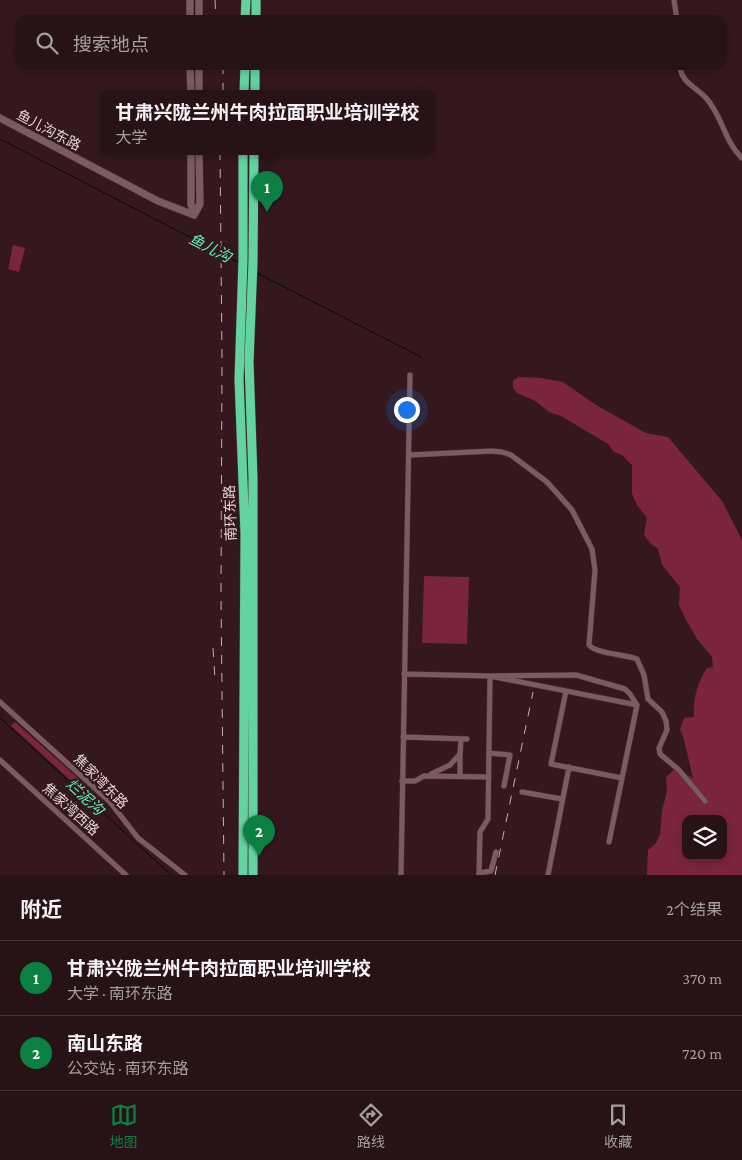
<!DOCTYPE html>
<html lang="zh">
<head>
<meta charset="utf-8">
<style>
	body { margin:0; font-family:"Crimson Pro","Noto Sans SC",serif; background:#2f1b1f; color:#f1f3f6 }
	.controls { position:absolute; right:15px; bottom:15px; display:grid; overflow:hidden; border-radius:10px; box-shadow:0 2px 8px #0003 }
	.controls button { width:45px; height:45px; display:grid; place-items:center; padding:0; border:0; border-bottom:1px solid #433235; background:#271216; color:#f1f3f6; font:25px sans-serif }
	.you { position:absolute; left:406px; top:409px; width:18px; height:18px; margin:-12px; border:4px solid #fff; border-radius:50%; background:#1a73e8; box-shadow:0 0 0 8px #1a73e833 }
	.badge { display:grid; place-items:center; width:32px; height:32px; border-radius:50%; background:#0b8043; color:#fff; font-size:16px; font-weight:700 }
	.pin { position:absolute; translate:-50% -41px; filter:drop-shadow(0 1px 2px #0008) }
	.pin::after { content:''; position:absolute; top:26px; width:18px; height:15px; background:inherit; clip-path:polygon(0 0,100% 0,50% 100%) }
	.popup { position:absolute; left:100px; top:90px; width:335px; height:65px; box-sizing:border-box; display:grid; place-content:center; border-radius:10px; background:#271216; filter:drop-shadow(0 1px 4px #0005); font-size:16px; white-space:nowrap; color:#a49ea1 }
	.popup b { font-size:19px; color:#f1f3f6 }
	.popup::after { content:''; position:absolute; left:50%; top:100%; margin-left:-10px; border:10px solid transparent; border-top-color:#271216 }
	.list { margin:0; padding:0; list-style:none }
	h2 { display:flex; justify-content:space-between; align-items:center; height:65px; margin:0; padding:0 20px; font-size:21px }
	h2 small { font-size:16px; font-weight:400; color:#a49ea1 }
	.list li { display:grid; grid-template-columns:32px 1fr auto; gap:15px; align-items:center; box-sizing:border-box; height:75px; padding:0 20px; border-top:1px solid #433235 }
	.list b { display:block; font-size:19px; white-space:nowrap }
	.list p { margin:0; font-size:16px; white-space:nowrap; color:#a49ea1 }
	.list em { font-size:16px; font-style:normal; color:#a49ea1 }
	.icon { flex:none; width:28px; height:28px; fill:none; stroke:currentColor; stroke-width:2; stroke-linecap:round; stroke-linejoin:round }
	.map { position:relative; flex:none; width:742px; height:875px; overflow:hidden }
	.search { position:absolute; background:#271216; box-shadow:0 2px 8px #0003; left:15px; right:15px; top:15px; height:55px; display:flex; align-items:center; gap:12px; box-sizing:border-box; padding:0 18px; border-radius:15px; color:#a49ea1; font-size:19px }
	.sheet { height:215px; background:#271216 }
	nav { display:flex; justify-content:space-around; align-items:center; box-sizing:border-box; height:70px; border-top:1px solid #433235; background:#271216; font-size:14px; color:#a49ea1 }
	nav a { display:grid; justify-items:center; gap:2px }
	nav .on { color:#0b8043 }
	.map>svg:first-child { display:block }
</style>
</head>
<body>
<div class="map">
<svg width="742" height="875" viewBox="0 0 742 875">
	<rect width="100%" height="100%" fill="#34181e"/>
	<path fill="#7a243d" fill-rule="evenodd" d="M 13,245 L 25,248 L 19,272 L 8,269 Z
		M 518,377 L 541,378 L 563,382 L 596,405 L 646,433 L 668,437 L 722,501 L 742,540 L 742,875 L 647,875 L 648,850 L 656,843 L 660,834 L 662,811 L 667,791 L 666,777 L 675,769 L 693,778 L 684,740 L 680,729 L 684,718 L 694,717 C 693,699 697,683 707,668 L 713,667 L 712,657 L 697,639 L 686,620 L 679,605 L 680,587 L 662,565 L 658,549 L 650,543 L 644,535 L 647,518 L 637,505 L 632,494 L 632,465 L 622,455 L 614,452 L 608,444 L 561,416 L 549,412 L 535,401 L 517,393 L 513,388 L 513,381 ZM 686,819 L 723,819 L 723,856 L 686,856 Z
		M 424,576 L 469,577 L 467,644 L 422,643 Z
		M 15,722 L 106,803 L 101,808 L 11,726 Z"/>
	<g fill="none" stroke-linecap="round" stroke-linejoin="round">
		<path stroke="#020e07" stroke-width="1" d="M 0,139 L 238,262
			M 257,273 L 421,357
			M 0,718 L 171,875"/>
		<g stroke="#4b3539" stroke-width="6">
			<path id="street" d="M 674,0 L 677,20
				M 680,65 C 680,82 696,87 706,98 C 722,115 724,141 742,158
				M 409,455 L 492,451 L 502,452 L 511,455 L 547,482 L 572,510 L 592,549 L 595,570 L 589,645 C 596,654 625,654 637,659 L 644,675 L 648,699 L 662,712 L 666,721 L 667,730 L 659,748 L 660,754 L 679,770 L 705,801
				M 404,674 L 490,676 L 637,705 L 630,694 L 625,689 L 576,675 L 490,676 L 488,819 L 480,832 L 479,875
				M 566,691 L 551,764 L 622,778
				M 0,702 L 110,802 L 138,838 L 185,875
				M 403,737 L 467,739
				M 489,753 L 510,755 L 504,786
				M 0,760 L 126,875
				M 431,774 L 450,765 L 460,754 L 461,739
				M 460,777 L 460,755
				M 402,781 L 415,781 L 424,776 L 489,777
				M 522,792 L 562,799
				M 609,842 L 637,705
				M 479,873 L 491,871 L 496,852
				M 401,875 L 410,375
				M 548,875 L 569,767"/>
		</g>
		<g stroke="#4b3539" stroke-width="8">
			<path id="secondary" d="M 190,0 L 190,20
				M 199,0 L 199,20
				M 190,65 L 191,93
				M 199,65 L 199,93
				M 0,118 L 158,201 L 194,215
				M 191,151 L 191,204 L 194,215
				M 194,215 L 200,204 L 199,151"/>
		</g>
		<g stroke="#4b3539" stroke-width="10">
			<path id="highway" d="M 245,20 L 246,0
				M 256,20 L 256,0
				M 244,93 L 245,65
				M 255,93 L 255,65
				M 243,875 L 245,534 L 239,379 L 243,260 L 243,151
				M 253,875 L 253,478 L 249,362 L 253,261 L 254,151"/>
		</g>
		<use href="#street" stroke="#7c5b60" stroke-width="5"/>
		<use href="#secondary" stroke="#7c5b60" stroke-width="7"/>
		<use href="#highway" stroke="#63d3a1" stroke-width="9"/>
		<path stroke="#c3aeb2" stroke-width="1" stroke-dasharray="9 9" stroke-linecap="butt" d="M 215,0 L 216,20
			M 223,65 L 223,93
			M 220,151 L 222,358 L 221,598 L 224,875
			M 213,648 L 215,679
			M 495,875 L 533,692"/>
	</g>
	<g text-anchor="middle" stroke-width="5" stroke-linejoin="round" paint-order="stroke">
		<g font-size="14" fill="#e5d2d5" stroke="#34181e">
			<text transform="translate(49 130) rotate(28)" y="5">鱼儿沟东路</text>
			<text transform="translate(230 513) rotate(-92)" y="5">南环东路</text>
			<text transform="translate(101 781) rotate(45)" y="5">焦家湾东路</text>
			<text transform="translate(71 809) rotate(42)" y="5">焦家湾西路</text>
		</g>
		<g font-size="15" font-style="italic" fill="#5df2b2" stroke="#34181e">
			<text transform="translate(210 248) rotate(27)" y="5">鱼儿沟</text>
			<text transform="translate(85 797) rotate(43)" y="5">烂泥沟</text>
		</g>
	</g>
</svg>
<div class="controls">
<button><svg class="icon" aria-label="layers" viewBox="0 0 24 24"><path d="M12 4l9 5-9 5-9-5zM3 14l9 5 9-5"/></svg></button>
</div>
<div class="you"></div>
<div class="pin badge" style="left:267px;top:212px">1</div>
<div class="popup"><b>甘肃兴陇兰州牛肉拉面职业培训学校</b>大学</div>
<div class="pin badge" style="left:259px;top:856px">2</div>
<div class="search"><svg class="icon" aria-label="search" viewBox="0 0 24 24"><circle cx="10" cy="10" r="6"/><path d="M15 15l6 6"/></svg>搜索地点</div>
</div>
<section class="sheet">
<h2>附近<small>2个结果</small></h2>
<ul class="list">
<li><span class="badge">1</span><div><b>甘肃兴陇兰州牛肉拉面职业培训学校</b><p>大学 · 南环东路</p></div><em>370 m</em></li>
<li><span class="badge">2</span><div><b>南山东路</b><p>公交站 · 南环东路</p></div><em>720 m</em></li>
</ul>
</section>
<nav>
<a class="on"><svg class="icon" aria-label="map" viewBox="0 0 24 24"><path d="M3 6l6-2 6 2 6-2v14l-6 2-6-2-6 2zM9 4v14M15 6v14"/></svg>地图</a>
<a><svg class="icon" aria-label="directions" viewBox="0 0 24 24"><path d="M12 3l9 9-9 9-9-9zM9 14v-3h6M13 9l2 2-2 2"/></svg>路线</a>
<a><svg class="icon" aria-label="saved" viewBox="0 0 24 24"><path d="M7 4h10v16l-5-4-5 4z"/></svg>收藏</a>
</nav>
</body>
</html>
